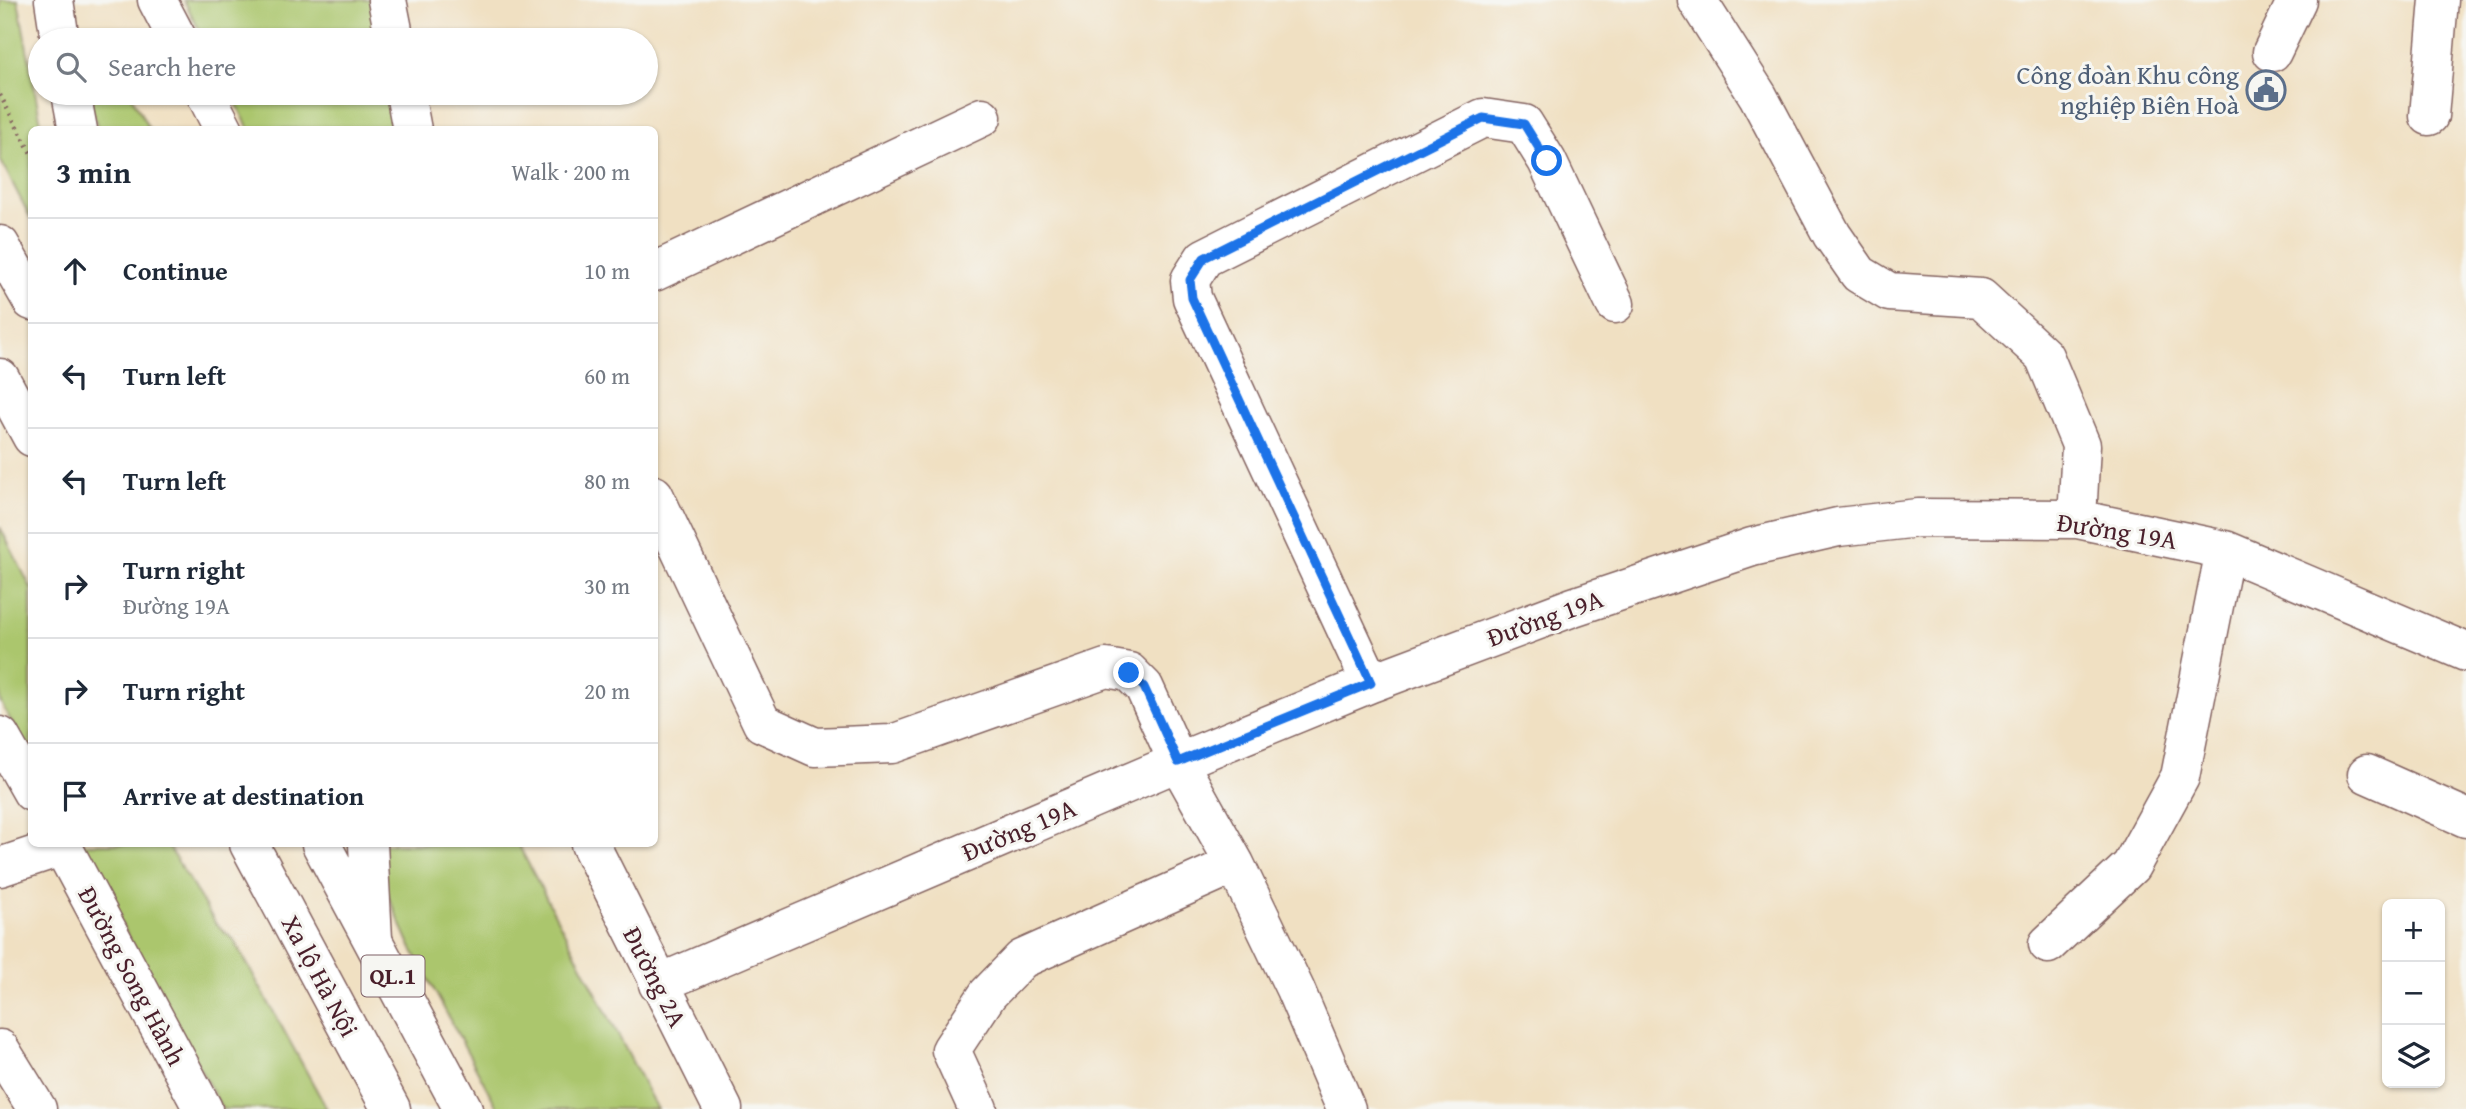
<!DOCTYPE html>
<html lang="en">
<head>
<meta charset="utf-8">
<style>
	body { margin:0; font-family:"Gentium Book Plus",serif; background:#f2f2f3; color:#1f2937 }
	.controls { position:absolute; right:21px; bottom:21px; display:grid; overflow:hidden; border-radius:10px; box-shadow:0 2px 5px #0004 }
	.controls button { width:63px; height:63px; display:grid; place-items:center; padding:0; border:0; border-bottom:2px solid #e0e1e3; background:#fff; color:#1f2937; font:35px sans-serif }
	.stop { position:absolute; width:21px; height:21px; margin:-16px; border:5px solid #1a73e8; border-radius:50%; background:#fff }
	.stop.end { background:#1a73e8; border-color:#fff; box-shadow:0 2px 7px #0008 }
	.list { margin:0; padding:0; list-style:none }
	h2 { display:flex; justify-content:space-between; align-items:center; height:91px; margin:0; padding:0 28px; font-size:30px }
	h2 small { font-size:23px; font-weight:400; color:#747a83 }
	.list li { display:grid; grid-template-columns:46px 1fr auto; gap:21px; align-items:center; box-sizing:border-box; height:105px; padding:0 28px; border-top:2px solid #e0e1e3 }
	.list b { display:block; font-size:26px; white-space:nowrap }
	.list p { margin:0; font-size:23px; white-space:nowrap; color:#747a83 }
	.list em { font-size:23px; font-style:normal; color:#747a83 }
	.icon { flex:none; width:38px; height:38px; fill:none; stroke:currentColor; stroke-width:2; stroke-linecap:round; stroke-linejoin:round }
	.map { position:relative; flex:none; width:2466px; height:1109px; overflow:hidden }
	.search { position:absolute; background:#fff; box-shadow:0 2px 5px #0004; left:28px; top:28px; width:630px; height:77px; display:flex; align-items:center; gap:18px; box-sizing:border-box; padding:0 24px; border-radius:38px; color:#747a83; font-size:26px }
	.panel { position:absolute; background:#fff; box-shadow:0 2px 5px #0004; left:28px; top:126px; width:630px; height:721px; border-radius:10px }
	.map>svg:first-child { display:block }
</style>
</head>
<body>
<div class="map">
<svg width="2466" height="1109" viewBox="0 0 2466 1109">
	<rect width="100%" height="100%" fill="#f6f6f2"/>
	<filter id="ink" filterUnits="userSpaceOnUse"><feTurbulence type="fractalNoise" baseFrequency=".0143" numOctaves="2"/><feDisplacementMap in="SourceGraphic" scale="14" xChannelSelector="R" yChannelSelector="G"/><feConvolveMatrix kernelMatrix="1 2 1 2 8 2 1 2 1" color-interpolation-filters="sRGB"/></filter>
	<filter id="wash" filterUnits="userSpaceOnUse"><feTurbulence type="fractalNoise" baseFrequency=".00686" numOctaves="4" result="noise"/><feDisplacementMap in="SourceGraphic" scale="28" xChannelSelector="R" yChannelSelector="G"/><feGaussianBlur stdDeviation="1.57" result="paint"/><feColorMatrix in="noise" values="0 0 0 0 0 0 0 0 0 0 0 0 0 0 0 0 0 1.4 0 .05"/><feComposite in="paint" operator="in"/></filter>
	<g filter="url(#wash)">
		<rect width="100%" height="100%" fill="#f0e0c2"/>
		<path fill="#abc66d" stroke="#7a724c" stroke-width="2" d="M 0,0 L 18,0 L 42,129 L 32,130 L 31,219 L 0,159 Z
			M 184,0 L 378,0 L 385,40 L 204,40 Z
			M 88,93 L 130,93 L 149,129 L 98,129 Z
			M 231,93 L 395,93 L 402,129 L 249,129 Z
			M 0,527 L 31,588 L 31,758 L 0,701 Z
			M 78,844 L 167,844 L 216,924 L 234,940 L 327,1109 L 222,1109 Z
			M 365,844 L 518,844 L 657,1109 L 498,1109 L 410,945 Z"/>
	</g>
	<g filter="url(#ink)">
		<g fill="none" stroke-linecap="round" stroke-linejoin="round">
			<g stroke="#846360" stroke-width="41">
				<path id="minor" d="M 54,0 L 60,40
					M 157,0 L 178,40
					M 387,0 L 395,40
					M 1697,0 L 1758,96 L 1832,235 L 1859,274 L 1889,292 L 1981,298 L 2044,356 L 2081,445 L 2077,519
					M 2272,52 L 2297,0
					M 71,93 L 78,130
					M 205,93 L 224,130
					M 405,93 L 412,130
					M 2429,116 L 2439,0
					M 654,272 L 982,117
					M 654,495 L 762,723 L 815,747 L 892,744 L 1106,668 L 1129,672 L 1144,687 L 1178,762 L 1235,864 L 1295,989 L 1346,1109
					M 1371,683 L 1192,298 L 1190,280 L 1204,258 L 1483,118 L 1524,124 L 1547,161 L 1615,304
					M 0,736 L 32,792
					M 2367,774 L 2466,818
					M 61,844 L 203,1109
					M 368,844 L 373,939
					M 590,844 L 723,1109
					M 0,867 L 63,846
					M 2048,944 L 2131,866 L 2180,777 L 2225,550
					M 658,984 L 1178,762 L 1371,683 L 1573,607 L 1752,547 L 1838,527 L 1918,518 L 2077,519 L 2225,550 L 2466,652
					M 0,1049 L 37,1109
					M 978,1109 L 951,1050 L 988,994 L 1022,959 L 1235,864"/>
			</g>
			<g stroke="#846360" stroke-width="41">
				<path id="highway" d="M 0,245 L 32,301
					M 0,378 L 32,437
					M 249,844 L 391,1109
					M 321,844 L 463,1109"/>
			</g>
			<path stroke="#846360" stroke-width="4.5" stroke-dasharray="2 5" stroke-linecap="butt" d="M 0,95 L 32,155"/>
			<use href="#minor" stroke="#fff" stroke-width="38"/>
			<use href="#highway" stroke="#fff" stroke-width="38"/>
		</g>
	</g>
	<g fill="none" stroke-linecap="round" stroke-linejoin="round" filter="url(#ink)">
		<path stroke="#1a73e8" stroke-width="9" d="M 1129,673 L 1144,687 L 1178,762 L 1371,683 L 1192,298 L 1190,280 L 1204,258 L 1483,118 L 1524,124 L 1547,161"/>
	</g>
	<defs>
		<g id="civic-ring" transform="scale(2.0125)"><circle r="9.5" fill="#f6f6f2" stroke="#5c6f8a" stroke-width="1.5"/><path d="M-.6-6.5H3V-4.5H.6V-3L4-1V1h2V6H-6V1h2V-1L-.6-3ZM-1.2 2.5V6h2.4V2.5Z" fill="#5c6f8a"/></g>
	</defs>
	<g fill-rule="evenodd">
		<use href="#civic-ring" x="2266" y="90"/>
	</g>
	<g text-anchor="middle" stroke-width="6" stroke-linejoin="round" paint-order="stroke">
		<rect fill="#f6f6f2" stroke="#7e6067" stroke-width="2" x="361.5" y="955.5" width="63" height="41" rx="5"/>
		<g font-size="24" font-weight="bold" fill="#4a1f2b">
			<text x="393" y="984">QL.1</text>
		</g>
		<g font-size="26" fill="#4e5e75" stroke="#f6f6f2" text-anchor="end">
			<text x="2239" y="84">Công đoàn Khu công<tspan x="2239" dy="30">nghiệp Biên Hoà</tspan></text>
		</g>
		<g font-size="26" fill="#4a1f2b" stroke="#f6f6f2">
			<text transform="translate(2117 531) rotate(9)" y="9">Đường 19A</text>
			<text transform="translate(1545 618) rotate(-20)" y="9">Đường 19A</text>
			<text transform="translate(1019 830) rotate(-23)" y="9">Đường 19A</text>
			<text transform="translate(132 976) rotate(62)" y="9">Đường Song Hành</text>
			<text transform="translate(320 976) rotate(62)" y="9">Xa lộ Hà Nội</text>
			<text transform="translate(655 977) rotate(63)" y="9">Đường 2A</text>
		</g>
	</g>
</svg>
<div class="controls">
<button>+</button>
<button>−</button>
<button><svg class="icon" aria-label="layers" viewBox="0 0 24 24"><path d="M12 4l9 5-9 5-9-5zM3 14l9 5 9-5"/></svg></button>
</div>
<div class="stop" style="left:1547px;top:161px"></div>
<div class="stop end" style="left:1129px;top:673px"></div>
<div class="search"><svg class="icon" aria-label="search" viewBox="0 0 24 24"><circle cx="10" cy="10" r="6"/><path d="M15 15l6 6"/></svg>Search here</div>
<section class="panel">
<h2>3 min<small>Walk · 200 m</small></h2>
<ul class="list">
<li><svg class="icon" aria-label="ahead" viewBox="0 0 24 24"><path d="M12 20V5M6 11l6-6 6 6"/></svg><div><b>Continue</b></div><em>10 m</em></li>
<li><svg class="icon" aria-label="left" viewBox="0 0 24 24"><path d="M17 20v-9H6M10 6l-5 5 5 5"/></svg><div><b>Turn left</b></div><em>60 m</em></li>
<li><svg class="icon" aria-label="left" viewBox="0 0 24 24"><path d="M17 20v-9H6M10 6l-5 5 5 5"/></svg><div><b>Turn left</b></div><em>80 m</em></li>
<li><svg class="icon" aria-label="right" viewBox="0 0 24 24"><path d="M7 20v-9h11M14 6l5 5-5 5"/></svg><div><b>Turn right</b><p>Đường 19A</p></div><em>30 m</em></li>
<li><svg class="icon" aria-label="right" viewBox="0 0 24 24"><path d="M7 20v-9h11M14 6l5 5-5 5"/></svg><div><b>Turn right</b></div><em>20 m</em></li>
<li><svg class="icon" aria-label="arrive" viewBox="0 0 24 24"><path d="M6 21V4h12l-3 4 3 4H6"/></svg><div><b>Arrive at destination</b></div></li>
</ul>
</section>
</div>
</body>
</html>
